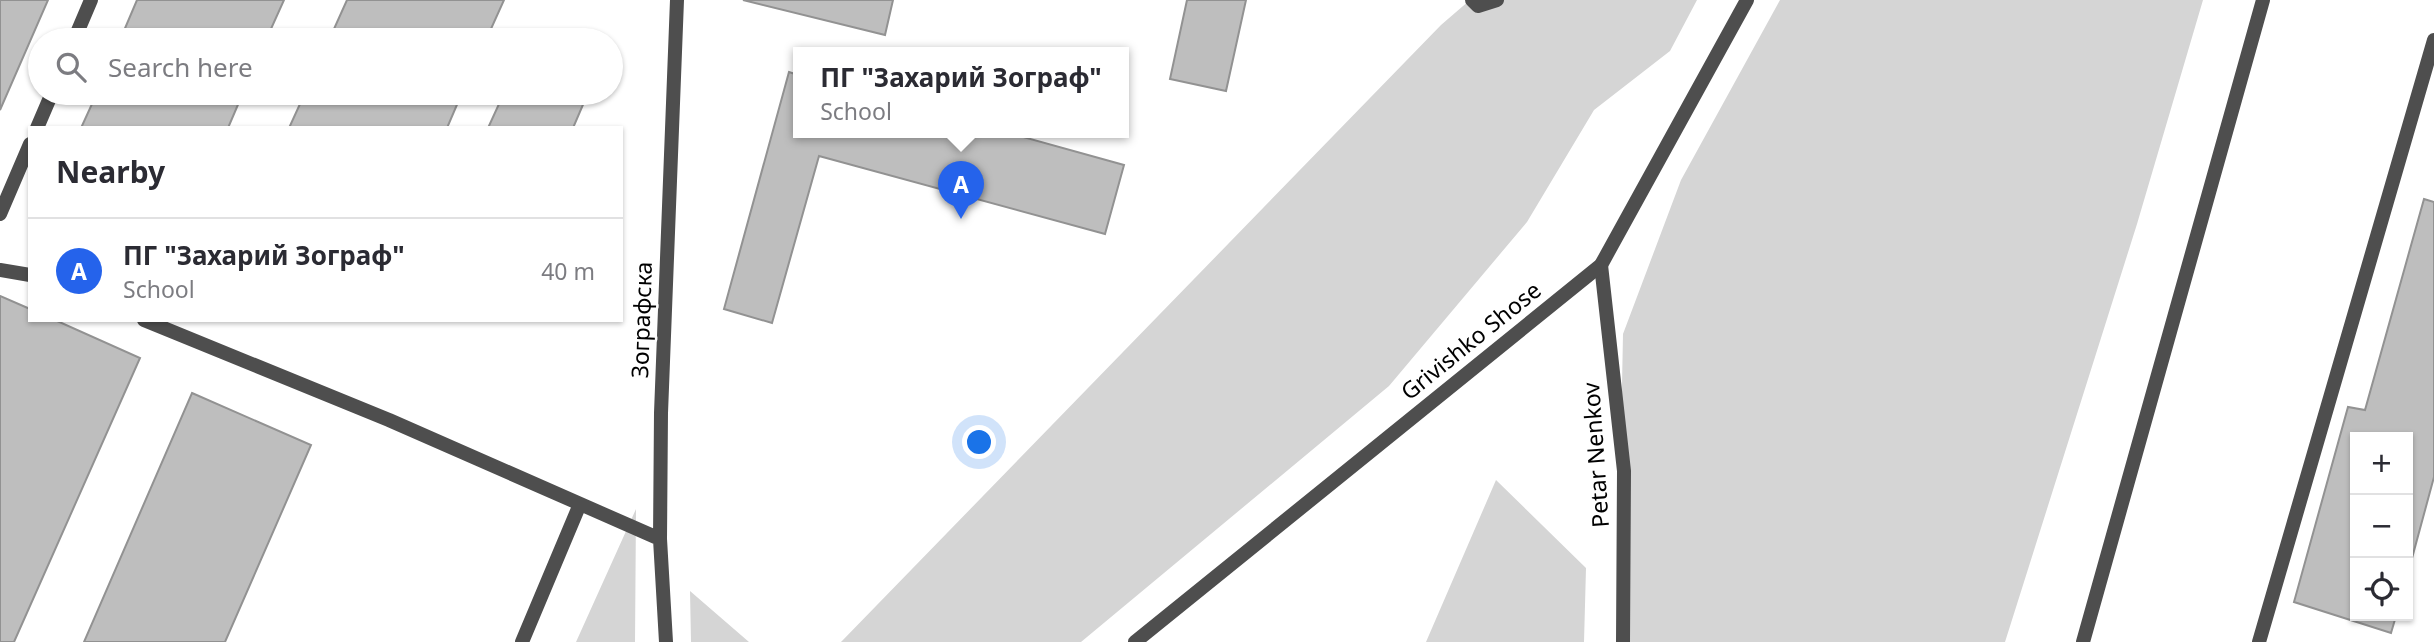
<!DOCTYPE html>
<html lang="en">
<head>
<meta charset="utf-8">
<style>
	body { margin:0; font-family:"Noto Sans",sans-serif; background:#f2f2f3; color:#2b2b33 }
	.controls { position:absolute; right:21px; bottom:21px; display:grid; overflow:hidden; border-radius:0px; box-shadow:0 2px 5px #0004 }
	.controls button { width:63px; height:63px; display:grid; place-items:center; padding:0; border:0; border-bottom:2px solid #e1e1e2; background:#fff; color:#2b2b33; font:35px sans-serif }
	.you { position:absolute; left:980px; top:443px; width:24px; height:24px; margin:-18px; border:5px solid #fff; border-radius:50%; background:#1a73e8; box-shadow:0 0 0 10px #1a73e833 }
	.badge { display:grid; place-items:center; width:46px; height:46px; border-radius:50%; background:#2563eb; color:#fff; font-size:23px; font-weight:700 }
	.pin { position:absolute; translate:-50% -58px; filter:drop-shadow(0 2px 4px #0008) }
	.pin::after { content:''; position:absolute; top:37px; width:24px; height:21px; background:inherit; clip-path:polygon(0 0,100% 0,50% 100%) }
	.popup { position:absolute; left:793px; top:47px; width:336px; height:91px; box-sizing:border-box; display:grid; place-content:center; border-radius:0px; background:#fff; filter:drop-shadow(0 2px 5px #0005); font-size:23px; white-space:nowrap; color:#7c7c81 }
	.popup b { font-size:26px; color:#2b2b33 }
	.popup::after { content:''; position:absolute; left:50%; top:100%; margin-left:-14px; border:14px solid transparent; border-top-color:#fff }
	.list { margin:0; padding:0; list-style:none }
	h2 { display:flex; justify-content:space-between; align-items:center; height:91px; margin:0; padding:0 28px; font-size:30px }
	h2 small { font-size:23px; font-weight:400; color:#7c7c81 }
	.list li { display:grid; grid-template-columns:46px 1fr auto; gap:21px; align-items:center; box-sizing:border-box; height:105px; padding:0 28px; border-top:2px solid #e1e1e2 }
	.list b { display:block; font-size:26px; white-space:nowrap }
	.list p { margin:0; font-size:23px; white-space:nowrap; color:#7c7c81 }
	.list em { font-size:23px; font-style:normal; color:#7c7c81 }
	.icon { flex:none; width:38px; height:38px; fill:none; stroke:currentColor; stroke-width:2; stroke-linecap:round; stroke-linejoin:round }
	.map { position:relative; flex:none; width:2434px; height:642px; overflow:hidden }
	.search { position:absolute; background:#fff; box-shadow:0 2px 5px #0004; left:28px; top:28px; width:595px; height:77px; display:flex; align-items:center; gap:18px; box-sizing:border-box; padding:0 24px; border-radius:38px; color:#7c7c81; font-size:26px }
	.panel { position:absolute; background:#fff; box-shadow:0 2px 5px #0004; left:28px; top:126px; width:595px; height:196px; border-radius:0px }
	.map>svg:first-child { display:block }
</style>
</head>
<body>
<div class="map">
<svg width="2434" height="642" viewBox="0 0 2434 642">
	<rect width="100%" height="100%" fill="#fff"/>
	<path fill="#d5d5d5" d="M 1470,0 L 1697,0 L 1670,51 L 1594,110 L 1527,222 L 1389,386 L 1081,642 L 841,642 L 1441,25 Z
		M 1780,0 L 2203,0 L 2137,224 L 2005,642 L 1617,642 L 1623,334 L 1681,180 Z
		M 1496,480 L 1586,568 L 1584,642 L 1426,642 Z
		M 636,509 L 635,642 L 576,642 Z
		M 690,591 L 749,642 L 691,642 Z"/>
	<path fill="#bebebe" stroke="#929292" stroke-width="2" d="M 0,0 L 48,0 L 0,110 Z
		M 137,0 L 284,0 L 266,40 L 120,40 Z
		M 347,0 L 504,0 L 486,40 L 329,40 Z
		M 743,0 L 893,0 L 885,35 Z
		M 1187,0 L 1246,0 L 1226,91 L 1170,79 Z
		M 533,30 L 554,40 L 528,40 Z
		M 789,72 L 798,75 L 798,133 L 1009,133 L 1124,165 L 1105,234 L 819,156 L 772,323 L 724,309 Z
		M 97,93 L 243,93 L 228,128 L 81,128 Z
		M 305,93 L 462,93 L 447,128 L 289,128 Z
		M 504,93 L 588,93 L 573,128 L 488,128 Z
		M 2424,199 L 2434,202 L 2434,477 L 2408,573 L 2408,437 L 2355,437 L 2355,616 L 2396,616 L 2391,633 L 2294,602 L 2348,407 L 2365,410 Z
		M 0,296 L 30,309 L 30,320 L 55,320 L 140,358 L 14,642 L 0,642 Z
		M 192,393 L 311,445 L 225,642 L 84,642 Z"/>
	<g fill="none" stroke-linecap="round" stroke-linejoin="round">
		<path stroke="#4e4e4e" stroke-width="14" d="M 1472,0 L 1478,6 L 1497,0
			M 74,40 L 91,0
			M 37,128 L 52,93
			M 0,214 L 30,144
			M 0,270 L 30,275
			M 144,320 L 389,420 L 660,539
			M 522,642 L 580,504
			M 666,642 L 660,539 L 661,413 L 677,0
			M 2083,642 L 2263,0
			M 2259,642 L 2434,40"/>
		<path stroke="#4e4e4e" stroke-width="14" d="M 1601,265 L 1624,471 L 1623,642"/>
		<path stroke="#4e4e4e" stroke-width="14" d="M 1135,642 L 1601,265 L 1747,0"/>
	</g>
	<g text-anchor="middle" stroke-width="5" stroke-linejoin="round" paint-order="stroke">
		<g font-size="23" fill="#000" stroke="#fff">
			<text transform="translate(642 320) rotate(-88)" y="8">Зографска</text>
			<text transform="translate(1471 341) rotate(-39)" y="8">Grivishko Shose</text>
			<text transform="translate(1596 455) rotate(-94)" y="8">Petar Nenkov</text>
		</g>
	</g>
</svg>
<div class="controls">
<button>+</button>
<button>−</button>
<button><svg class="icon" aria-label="locate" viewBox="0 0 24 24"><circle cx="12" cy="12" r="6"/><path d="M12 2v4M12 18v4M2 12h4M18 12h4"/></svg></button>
</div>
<div class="you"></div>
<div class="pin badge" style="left:961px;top:219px">A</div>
<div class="popup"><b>ПГ &quot;Захарий Зограф&quot;</b>School</div>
<div class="search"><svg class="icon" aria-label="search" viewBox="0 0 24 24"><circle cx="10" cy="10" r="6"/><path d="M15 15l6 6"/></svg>Search here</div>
<section class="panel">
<h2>Nearby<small></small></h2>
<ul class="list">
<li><span class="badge">A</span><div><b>ПГ &quot;Захарий Зограф&quot;</b><p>School</p></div><em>40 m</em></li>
</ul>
</section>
</div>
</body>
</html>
